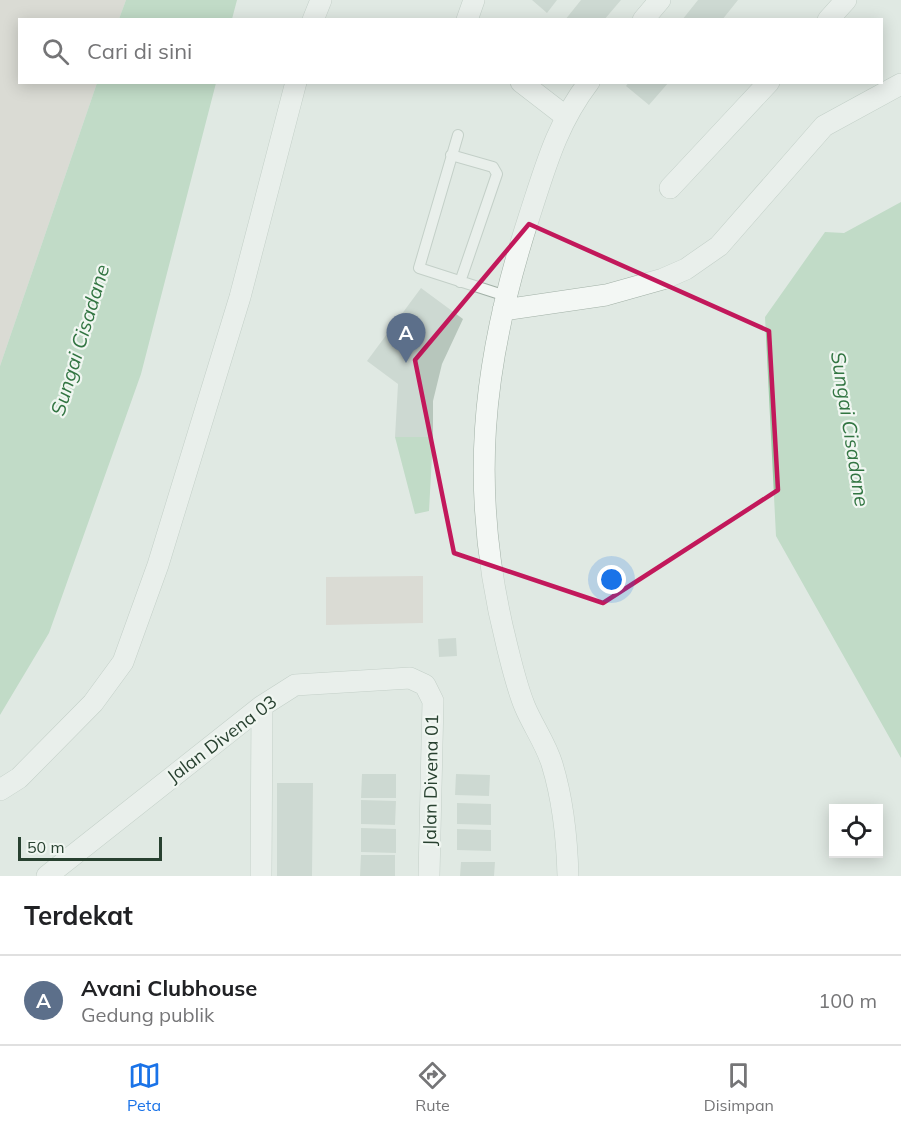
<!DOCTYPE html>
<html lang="id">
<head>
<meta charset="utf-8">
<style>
	body { margin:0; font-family:Mulish,sans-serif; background:#f2f2f2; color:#202124 }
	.controls { position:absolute; right:18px; bottom:18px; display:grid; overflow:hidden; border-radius:0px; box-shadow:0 3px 15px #0003 }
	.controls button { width:54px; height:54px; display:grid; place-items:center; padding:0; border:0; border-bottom:2px solid #e0e0e0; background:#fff; color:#202124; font:30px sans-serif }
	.scale { position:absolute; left:18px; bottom:15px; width:144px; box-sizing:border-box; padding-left:6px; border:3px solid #284130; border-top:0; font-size:16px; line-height:21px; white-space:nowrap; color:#284130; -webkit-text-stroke:4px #f0f6f1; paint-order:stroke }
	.you { position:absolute; left:612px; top:580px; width:21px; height:21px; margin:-15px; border:4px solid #fff; border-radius:50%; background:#1a73e8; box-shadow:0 0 0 9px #1a73e833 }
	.badge { display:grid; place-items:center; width:39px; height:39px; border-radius:50%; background:#1a73e8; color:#fff; font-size:20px; font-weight:700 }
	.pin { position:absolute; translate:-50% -50px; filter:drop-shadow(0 2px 3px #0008) }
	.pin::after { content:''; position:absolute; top:32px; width:21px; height:18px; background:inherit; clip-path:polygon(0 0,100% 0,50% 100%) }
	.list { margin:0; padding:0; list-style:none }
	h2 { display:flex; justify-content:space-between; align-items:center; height:78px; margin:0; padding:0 24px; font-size:26px }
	h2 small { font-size:20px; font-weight:400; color:#757577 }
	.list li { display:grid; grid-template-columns:39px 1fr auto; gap:18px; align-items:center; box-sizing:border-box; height:90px; padding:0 24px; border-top:2px solid #e0e0e0 }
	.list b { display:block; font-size:22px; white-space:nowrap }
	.list p { margin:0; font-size:20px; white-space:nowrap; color:#757577 }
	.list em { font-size:20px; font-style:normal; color:#757577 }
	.icon { flex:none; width:33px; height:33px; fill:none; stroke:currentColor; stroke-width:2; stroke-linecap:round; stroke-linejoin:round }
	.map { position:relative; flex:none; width:901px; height:876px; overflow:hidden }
	.search { position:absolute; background:#fff; box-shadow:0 3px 15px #0003; left:18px; right:18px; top:18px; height:66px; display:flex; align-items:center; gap:15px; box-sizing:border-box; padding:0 21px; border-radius:0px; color:#757577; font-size:22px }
	.sheet { height:168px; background:#fff }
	nav { display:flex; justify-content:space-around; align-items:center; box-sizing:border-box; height:84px; border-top:2px solid #e0e0e0; background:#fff; font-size:16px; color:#757577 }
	nav a { display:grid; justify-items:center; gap:3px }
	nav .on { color:#1a73e8 }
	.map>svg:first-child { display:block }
</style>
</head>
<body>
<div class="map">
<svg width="901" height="876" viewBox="0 0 901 876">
	<rect width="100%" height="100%" fill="#e0e9e3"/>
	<path fill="#d3c9c1" d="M 0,0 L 126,0 L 119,19 L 20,20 L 20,82 L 97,83 L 0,366 Z
		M 423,576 L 423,623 L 326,625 L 326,577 Z"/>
	<path fill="#9bc9a4" d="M 126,0 L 237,0 L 232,19 L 119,19 Z
		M 97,83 L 216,83 L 141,374 L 49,633 L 0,715 L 0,366 Z
		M 901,202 L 901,758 L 776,536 L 765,317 L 825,232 L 844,233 Z
		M 395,437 L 433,437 L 429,511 L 415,514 Z"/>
	<path fill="#b7c6bc" d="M 532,0 L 557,0 L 547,13 Z
		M 581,0 L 621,0 L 604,20 L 565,20 Z
		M 698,0 L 738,0 L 722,20 L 682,20 Z
		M 629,82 L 669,82 L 649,105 L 626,86 Z
		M 421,288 L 463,319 L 442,364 L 433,401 L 433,437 L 395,437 L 398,384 L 367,361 Z
		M 456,638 L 457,656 L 439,657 L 438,639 Z
		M 362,774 L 396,774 L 396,798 L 361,798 Z
		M 456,774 L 490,775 L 489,796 L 455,795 Z
		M 277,783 L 313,783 L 312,876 L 277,876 Z
		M 361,800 L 396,801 L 395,825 L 361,824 Z
		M 457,803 L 491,804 L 491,825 L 457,824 Z
		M 361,828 L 396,829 L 396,853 L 361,852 Z
		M 457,829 L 491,830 L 491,851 L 457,850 Z
		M 361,855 L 395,855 L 395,876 L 360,876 Z
		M 461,862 L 495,862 L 494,876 L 460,876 Z"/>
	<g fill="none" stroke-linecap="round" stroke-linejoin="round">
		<g stroke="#a1b0a6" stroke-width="12">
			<path id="lane" d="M 458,135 L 419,268 L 506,296
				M 451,155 L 493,167 L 497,174 L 460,282"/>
		</g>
		<g stroke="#a1b0a6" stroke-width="22">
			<path id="street" d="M 313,20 L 321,0
				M 467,20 L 474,0
				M 643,20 L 660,0
				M 828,20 L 846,0
				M 521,82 L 565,116
				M 670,188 L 769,82
				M 503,310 L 606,295 L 663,279 L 686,269 L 719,246 L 824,126 L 901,84
				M 0,790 L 19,778 L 93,703 L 123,662 L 158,565 L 240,297 L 296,82
				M 47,876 L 262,706 L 295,685 L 410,678 L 425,685 L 433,701 L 429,876
				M 261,876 L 262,706
				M 568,876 C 567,839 563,800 552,764 C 546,744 533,726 525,707 C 517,688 512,666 507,646 C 468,492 481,364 530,214 C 546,165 557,124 589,82"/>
		</g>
		<use href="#lane" stroke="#f3f7f4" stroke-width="10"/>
		<use href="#street" stroke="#f3f7f4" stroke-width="21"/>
	</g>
	<path d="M0 0H901V876H0ZM 529,224 L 769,331 L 778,490 L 603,603 L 454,553 L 415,360 Z" fill="#e0e9e3" fill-opacity=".55" fill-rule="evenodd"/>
	<path fill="none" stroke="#c2185b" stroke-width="4.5" stroke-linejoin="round" d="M 529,224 L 769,331 L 778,490 L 603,603 L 454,553 L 415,360 Z"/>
	<g text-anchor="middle" stroke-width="4.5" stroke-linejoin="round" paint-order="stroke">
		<g font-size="18" fill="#284130" stroke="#f0f6f1">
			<text transform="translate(222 739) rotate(-37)" y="6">Jalan Divena 03</text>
			<text transform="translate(431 780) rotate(-89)" y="6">Jalan Divena 01</text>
		</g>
		<g font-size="20" font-style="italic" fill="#327542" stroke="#f0f6f1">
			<text transform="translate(80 340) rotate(-73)" y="7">Sungai Cisadane</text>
			<text transform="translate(850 429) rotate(81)" y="7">Sungai Cisadane</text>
		</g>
	</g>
</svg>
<div class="controls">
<button><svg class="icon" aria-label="locate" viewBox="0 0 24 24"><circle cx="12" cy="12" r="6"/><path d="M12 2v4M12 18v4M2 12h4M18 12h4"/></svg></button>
</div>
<div class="scale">50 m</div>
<div class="you"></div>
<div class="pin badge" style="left:406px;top:363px;background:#5c6f8a">A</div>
<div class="search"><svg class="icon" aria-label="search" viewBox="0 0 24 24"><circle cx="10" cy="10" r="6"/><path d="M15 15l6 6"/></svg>Cari di sini</div>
</div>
<section class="sheet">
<h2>Terdekat<small></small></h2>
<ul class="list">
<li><span class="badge" style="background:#5c6f8a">A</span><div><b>Avani Clubhouse</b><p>Gedung publik</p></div><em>100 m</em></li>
</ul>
</section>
<nav>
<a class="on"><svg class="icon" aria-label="map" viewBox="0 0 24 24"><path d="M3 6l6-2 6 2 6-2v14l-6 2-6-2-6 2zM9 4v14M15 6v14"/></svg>Peta</a>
<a><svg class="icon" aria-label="directions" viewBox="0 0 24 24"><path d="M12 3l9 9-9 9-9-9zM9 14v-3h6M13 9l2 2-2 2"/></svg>Rute</a>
<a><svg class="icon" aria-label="saved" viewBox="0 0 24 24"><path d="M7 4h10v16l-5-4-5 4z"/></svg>Disimpan</a>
</nav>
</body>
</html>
